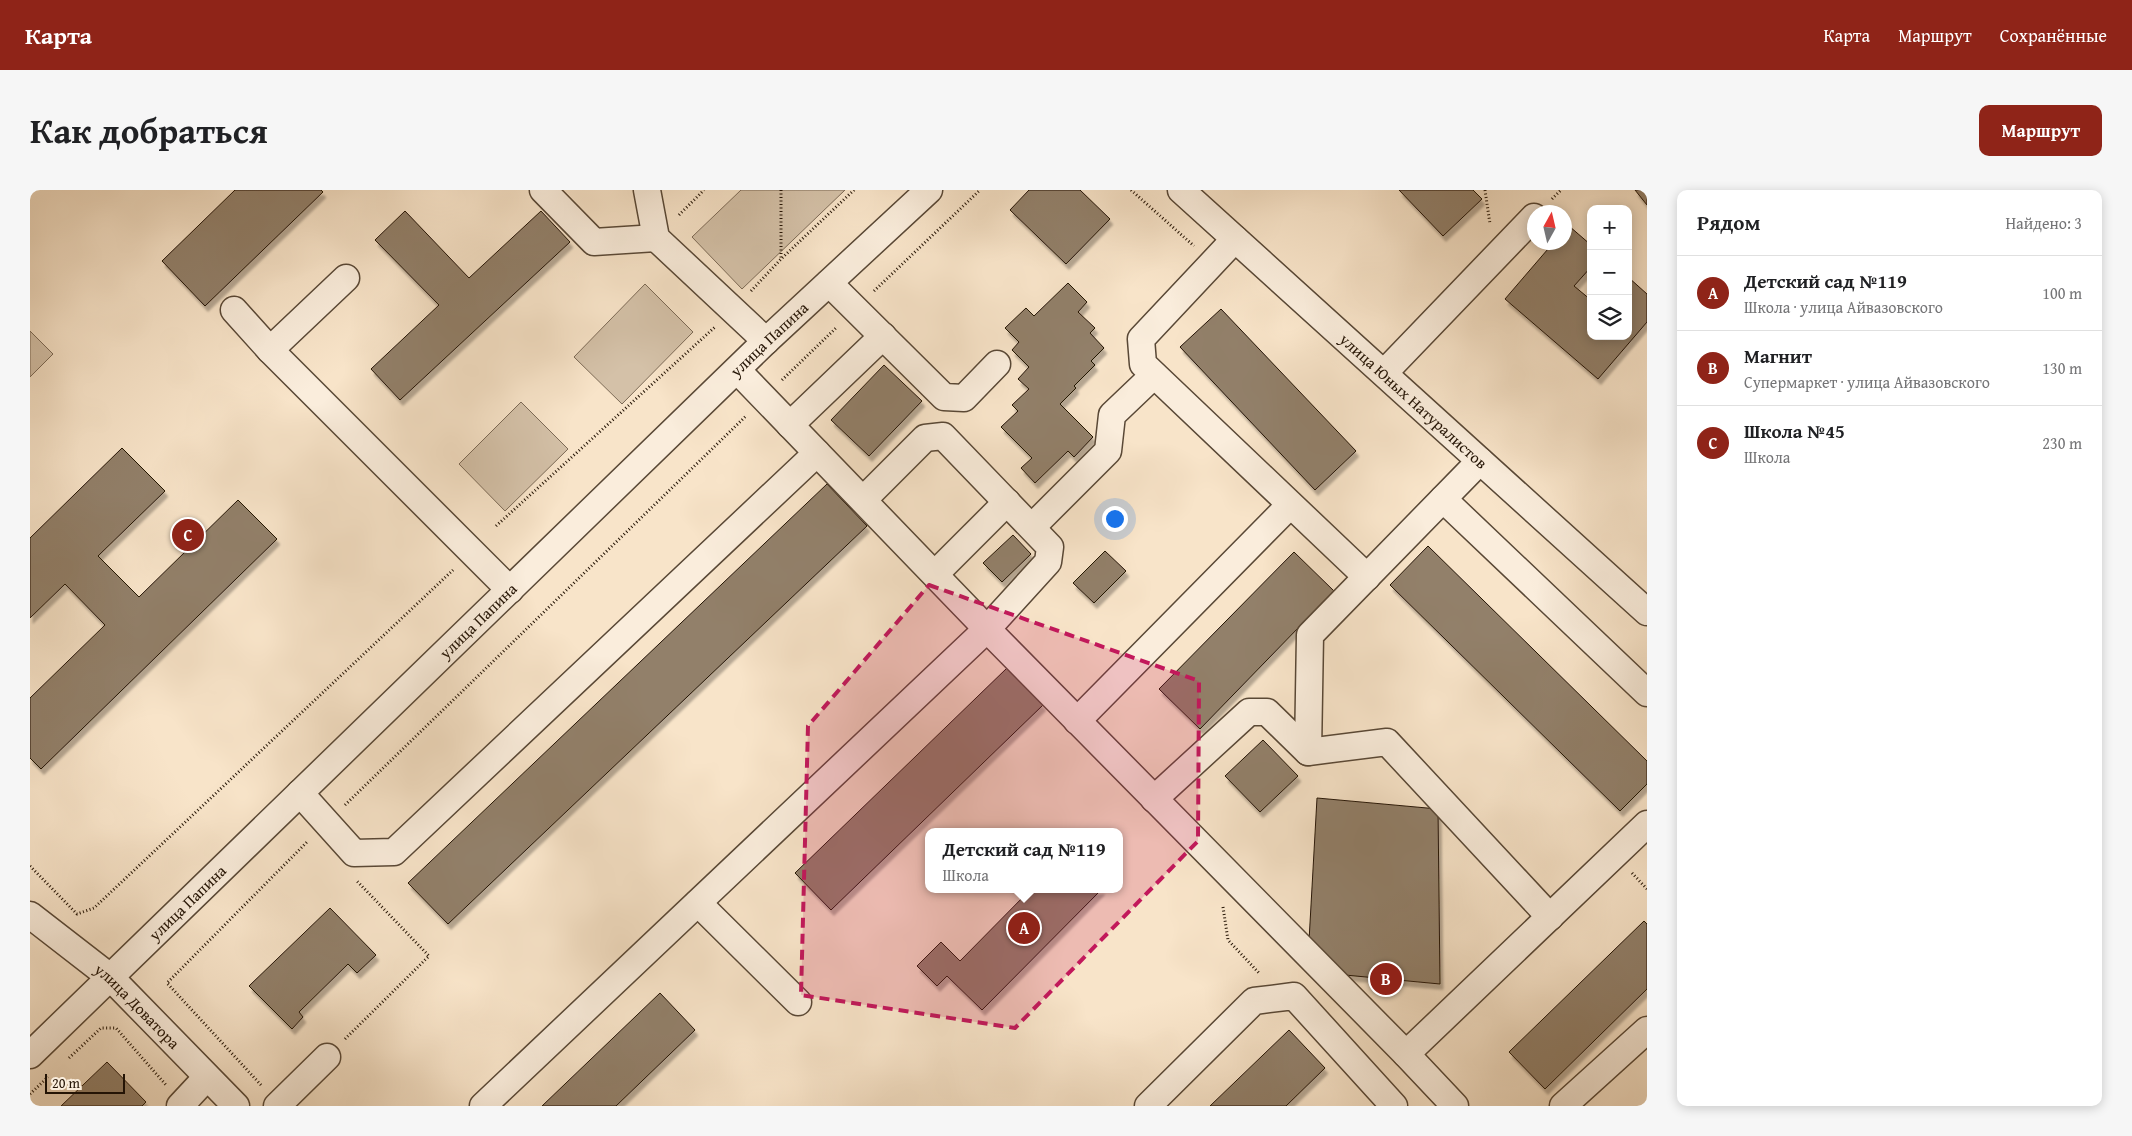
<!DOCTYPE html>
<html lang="ru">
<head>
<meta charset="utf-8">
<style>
	body { margin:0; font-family:"Gentium Book Plus",serif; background:#f6f6f6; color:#202124 }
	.controls { position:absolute; right:15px; top:15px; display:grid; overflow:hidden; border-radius:10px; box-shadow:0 2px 12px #0003 }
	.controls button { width:45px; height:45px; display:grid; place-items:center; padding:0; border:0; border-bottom:1px solid #e0e0e0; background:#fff; color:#202124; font:25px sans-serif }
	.compass { position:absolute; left:1497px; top:15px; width:45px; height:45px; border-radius:50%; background:#fff; box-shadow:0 2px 12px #0003; rotate:8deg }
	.scale { position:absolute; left:15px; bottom:12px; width:80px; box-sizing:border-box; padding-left:5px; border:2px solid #241405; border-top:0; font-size:14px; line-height:18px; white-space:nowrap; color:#241405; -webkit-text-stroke:4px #faeddc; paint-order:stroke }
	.you { position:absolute; left:1084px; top:328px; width:18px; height:18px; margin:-12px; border:4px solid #fff; border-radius:50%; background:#1a73e8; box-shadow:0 0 0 8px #1a73e833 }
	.badge { display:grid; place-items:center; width:32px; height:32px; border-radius:50%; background:#8f2418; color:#fff; font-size:16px; font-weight:700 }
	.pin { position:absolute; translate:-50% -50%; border:2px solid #fff; box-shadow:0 1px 5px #0006 }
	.popup { position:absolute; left:895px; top:638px; width:198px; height:65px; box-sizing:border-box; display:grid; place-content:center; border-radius:10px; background:#fff; filter:drop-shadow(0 1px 4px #0005); font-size:16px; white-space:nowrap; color:#757577 }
	.popup b { font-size:19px; color:#202124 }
	.popup::after { content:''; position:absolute; left:50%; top:100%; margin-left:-10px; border:10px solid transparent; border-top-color:#fff }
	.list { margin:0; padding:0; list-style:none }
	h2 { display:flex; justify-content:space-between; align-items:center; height:65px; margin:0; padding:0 20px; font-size:21px }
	h2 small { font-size:16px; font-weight:400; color:#757577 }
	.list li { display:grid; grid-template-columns:32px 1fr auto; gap:15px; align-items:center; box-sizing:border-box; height:75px; padding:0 20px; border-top:1px solid #e0e0e0 }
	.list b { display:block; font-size:19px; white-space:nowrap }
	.list p { margin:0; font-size:16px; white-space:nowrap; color:#757577 }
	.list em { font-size:16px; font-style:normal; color:#757577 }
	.icon { flex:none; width:28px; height:28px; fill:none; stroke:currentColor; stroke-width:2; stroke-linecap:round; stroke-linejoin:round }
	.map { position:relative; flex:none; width:1617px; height:916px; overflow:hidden; border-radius:10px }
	header { display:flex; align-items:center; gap:30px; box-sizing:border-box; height:70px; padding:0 25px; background:#8f2418; color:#fff }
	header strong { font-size:24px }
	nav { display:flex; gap:28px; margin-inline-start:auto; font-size:18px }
	.intro { display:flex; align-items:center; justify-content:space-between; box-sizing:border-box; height:120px; padding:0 30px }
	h1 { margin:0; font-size:35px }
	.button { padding:12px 22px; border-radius:10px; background:#8f2418; color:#fff; font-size:18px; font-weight:700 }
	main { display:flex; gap:30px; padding:0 30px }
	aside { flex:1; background:#fff; border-radius:10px; box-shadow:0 2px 12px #0003 }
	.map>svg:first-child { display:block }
</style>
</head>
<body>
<header>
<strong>Карта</strong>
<nav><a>Карта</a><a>Маршрут</a><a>Сохранённые</a></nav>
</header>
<div class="intro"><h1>Как добраться</h1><a class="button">Маршрут</a></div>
<main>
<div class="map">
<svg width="1617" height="916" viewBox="0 0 1617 916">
	<defs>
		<filter id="shadow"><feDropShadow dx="3" dy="5.5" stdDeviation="1" flood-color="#0004"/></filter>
	</defs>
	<rect width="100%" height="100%" fill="#f8e4c9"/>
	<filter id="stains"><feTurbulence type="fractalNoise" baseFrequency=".004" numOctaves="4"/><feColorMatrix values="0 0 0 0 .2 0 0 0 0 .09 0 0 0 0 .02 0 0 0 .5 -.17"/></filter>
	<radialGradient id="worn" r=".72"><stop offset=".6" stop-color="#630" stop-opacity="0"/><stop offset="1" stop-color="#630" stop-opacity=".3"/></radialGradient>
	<path fill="#d4c1a8" stroke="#7c6a56" d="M 711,0 L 815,0 L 712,99 L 662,47 Z
		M 615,94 L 663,142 L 592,214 L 544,167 Z
		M 0,141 L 23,164 L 0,187 Z
		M 491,212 L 538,259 L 475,321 L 429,274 Z"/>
	<path fill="#92806b" stroke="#241405" filter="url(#shadow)" d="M 205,0 L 291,0 L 293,2 L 175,116 L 132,71 Z
		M 999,0 L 1050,0 L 1080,29 L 1036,74 L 980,20 Z
		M 1369,0 L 1443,0 L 1452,9 L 1413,46 Z
		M 1605,0 L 1617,0 L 1617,15 Z
		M 375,21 L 439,88 L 511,21 L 540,52 L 370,210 L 341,179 L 409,115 L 345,50 Z
		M 1539,36 L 1561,55 L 1561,77 L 1544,96 L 1561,110 L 1561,146 L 1598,146 L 1598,87 L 1617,104 L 1617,132 L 1568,189 L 1475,109 L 1524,52 L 1534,52 L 1534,41 Z
		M 1038,93 L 1057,112 L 1048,122 L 1065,138 L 1060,143 L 1074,158 L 1061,171 L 1065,175 L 1044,196 L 1046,198 L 1030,214 L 1063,247 L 1044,267 L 1038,261 L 1005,293 L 991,278 L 1002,268 L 971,237 L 988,221 L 982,215 L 999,199 L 988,189 L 999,177 L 982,160 L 989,152 L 975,138 L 996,118 L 1004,126 Z
		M 1191,119 L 1326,261 L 1285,300 L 1150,157 Z
		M 854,175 L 892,211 L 839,266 L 801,230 Z
		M 92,258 L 135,301 L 68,366 L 109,407 L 208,310 L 247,349 L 11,579 L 0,568 L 0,508 L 75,435 L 35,394 L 0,428 L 0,348 Z
		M 797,294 L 837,336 L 418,734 L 378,693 Z
		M 983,345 L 1001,364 L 972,392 L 953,373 Z
		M 1398,356 L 1617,571 L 1617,594 L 1590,621 L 1360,395 Z
		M 1075,361 L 1096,381 L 1064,413 L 1043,393 Z
		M 1264,362 L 1304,401 L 1170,539 L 1129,499 Z
		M 977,478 L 1013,515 L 801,720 L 765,683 Z
		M 1233,550 L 1268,586 L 1230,622 L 1195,586 Z
		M 1287,608 L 1408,619 L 1410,794 L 1315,785 L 1279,751 Z
		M 1001,699 L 1072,699 L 952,820 L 917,786 L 907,796 L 887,776 L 911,752 L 930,771 Z
		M 300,718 L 346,765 L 327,783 L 318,774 L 269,822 L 273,827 L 262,839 L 219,796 Z
		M 1614,731 L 1617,734 L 1617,799 L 1515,899 L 1479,862 Z
		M 630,803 L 665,840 L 586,916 L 512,916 Z
		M 1259,840 L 1295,878 L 1256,916 L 1180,916 Z
		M 77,872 L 116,912 L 112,916 L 31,916 Z"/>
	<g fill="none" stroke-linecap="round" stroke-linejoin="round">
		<g stroke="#594836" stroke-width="29">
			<g id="minor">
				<path d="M 513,0 L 564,52 L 626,48"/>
				<path d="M 617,0 L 626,48 L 736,151"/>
				<path id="s1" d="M 1151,0 L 1617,422"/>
				<path d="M 1205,49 L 1111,149 L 1113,174 L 1337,387"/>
				<path d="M 799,93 L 914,207 L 934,208 L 967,174"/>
				<path d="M 204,120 L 240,160 L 480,400"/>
				<path d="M 240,160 L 316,88"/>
				<path d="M 707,180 L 957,439 L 1376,864 L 1425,916"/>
				<path d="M 1354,183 L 1504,27"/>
				<path d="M 760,235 L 853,146"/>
				<path d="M 1413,309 L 1617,503"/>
				<path d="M 1002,337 L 1078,261 L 1082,225 L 1124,185"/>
				<path d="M 905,384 L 977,312"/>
				<path d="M 1047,531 L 1260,315"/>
				<path d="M 1278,562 L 1280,445 L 1450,271"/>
				<path d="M 270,603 L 324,663 L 364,662 L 787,263"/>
				<path d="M 1124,609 L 1219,522 L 1237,522 L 1278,562 L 1357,552 L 1520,727"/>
				<path d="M 668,713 L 768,812"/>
				<path id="s2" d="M 0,725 L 80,787 L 206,916"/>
				<path d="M 1376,864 L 1617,634"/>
				<path id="s3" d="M 0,865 L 736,151 L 899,0"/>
				<path d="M 150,916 L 177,887"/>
				<path d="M 247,916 L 297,867"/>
				<path d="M 453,916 L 957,439 L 1018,372 L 1020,357 L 913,246 L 895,248 L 833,310"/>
				<path d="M 1118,916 L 1224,811 L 1264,806 L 1364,916"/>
				<path d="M 1533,916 L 1617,840"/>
			</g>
		</g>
		<path stroke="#241405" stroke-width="3" stroke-dasharray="1 2.5" stroke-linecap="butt" d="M 751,0 L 751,69
			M 1101,0 L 1164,56
			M 1455,0 L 1460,34
			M 1522,9 L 1531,0
			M 649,25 L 674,0
			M 721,101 L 751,69 L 824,0
			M 844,101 L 950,0
			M 752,190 L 807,137
			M 466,336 L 685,137
			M 315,615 L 716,226
			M 0,676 L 47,724 L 64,718 L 423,380
			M 1602,683 L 1617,699
			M 1193,717 L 1198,750 L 1229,783
			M 315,849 L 399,766 L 326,690
			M 39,868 L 71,838 L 86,838 L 136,895
			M 231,895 L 137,793 L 278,651
			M 0,904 L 18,887"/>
		<use href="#minor" stroke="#faeddc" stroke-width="26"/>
	</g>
	<path fill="#c2185b" fill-opacity="0.2" stroke="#c2185b" stroke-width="4" stroke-dasharray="10 6" stroke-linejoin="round" d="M 899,395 L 1169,491 L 1168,651 L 985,838 L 771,805 L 778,536 Z"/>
	<g text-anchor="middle" stroke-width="4.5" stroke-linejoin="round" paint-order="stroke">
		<g font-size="16" fill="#241405" stroke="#faeddc">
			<text dy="6" stroke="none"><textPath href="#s3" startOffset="1029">улица Папина</textPath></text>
			<text dy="6" stroke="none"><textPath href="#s1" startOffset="314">улица Юных Натуралистов</textPath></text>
			<text dy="6" stroke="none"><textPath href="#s3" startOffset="624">улица Папина</textPath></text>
			<text dy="6" stroke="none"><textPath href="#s3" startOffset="219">улица Папина</textPath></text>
			<text dy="6" stroke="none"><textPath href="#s2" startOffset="141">улица Доватора</textPath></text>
		</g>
	</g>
	<rect width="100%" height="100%" filter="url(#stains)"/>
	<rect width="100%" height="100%" fill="url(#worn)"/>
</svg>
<div class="controls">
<button>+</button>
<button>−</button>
<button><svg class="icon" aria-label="layers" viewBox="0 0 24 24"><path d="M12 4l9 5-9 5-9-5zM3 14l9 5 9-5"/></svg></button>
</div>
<svg class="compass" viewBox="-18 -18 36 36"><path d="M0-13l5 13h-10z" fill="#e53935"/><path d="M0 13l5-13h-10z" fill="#757577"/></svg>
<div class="scale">20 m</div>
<div class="you"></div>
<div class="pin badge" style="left:994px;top:738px">A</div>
<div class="popup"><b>Детский сад №119</b>Школа</div>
<div class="pin badge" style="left:1356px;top:789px">B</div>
<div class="pin badge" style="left:158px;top:345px">C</div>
</div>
<aside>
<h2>Рядом<small>Найдено: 3</small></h2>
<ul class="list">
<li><span class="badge">A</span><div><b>Детский сад №119</b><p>Школа · улица Айвазовского</p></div><em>100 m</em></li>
<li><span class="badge">B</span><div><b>Магнит</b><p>Супермаркет · улица Айвазовского</p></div><em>130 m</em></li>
<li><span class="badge">C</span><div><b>Школа №45</b><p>Школа</p></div><em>230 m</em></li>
</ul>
</aside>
</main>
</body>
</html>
